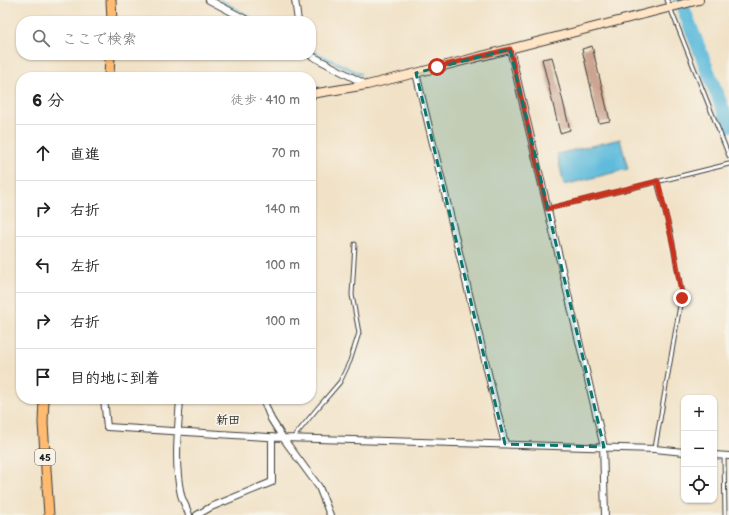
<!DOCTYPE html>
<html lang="ja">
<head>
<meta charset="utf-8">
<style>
	body { margin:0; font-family:"Balsamiq Sans","Klee One",sans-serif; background:#f2f2f2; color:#222 }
	.controls { position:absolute; right:12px; bottom:12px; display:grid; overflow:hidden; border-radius:8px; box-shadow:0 1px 3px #0004 }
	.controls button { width:36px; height:36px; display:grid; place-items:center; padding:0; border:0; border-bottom:1px solid #e0e0e0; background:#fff; color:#222; font:20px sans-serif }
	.stop { position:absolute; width:12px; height:12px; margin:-9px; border:3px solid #c8321e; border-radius:50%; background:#fff }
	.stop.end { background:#c8321e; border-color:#fff; box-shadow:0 1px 4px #0008 }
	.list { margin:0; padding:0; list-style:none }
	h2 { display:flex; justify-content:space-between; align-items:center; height:52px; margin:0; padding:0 16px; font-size:17px }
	h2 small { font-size:13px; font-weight:400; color:#767676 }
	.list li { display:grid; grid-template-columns:26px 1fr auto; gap:12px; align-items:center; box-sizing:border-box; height:56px; padding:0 16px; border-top:1px solid #e0e0e0 }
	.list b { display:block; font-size:15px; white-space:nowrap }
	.list em { font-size:13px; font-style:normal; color:#767676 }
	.icon { flex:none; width:22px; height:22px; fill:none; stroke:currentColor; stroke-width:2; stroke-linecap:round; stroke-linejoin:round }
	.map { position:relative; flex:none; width:729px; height:515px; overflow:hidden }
	.search { position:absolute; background:#fff; box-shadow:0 1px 3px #0004; left:16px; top:16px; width:300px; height:44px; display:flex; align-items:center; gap:10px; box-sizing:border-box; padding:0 14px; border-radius:16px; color:#767676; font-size:15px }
	.panel { position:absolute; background:#fff; box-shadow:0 1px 3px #0004; left:16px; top:72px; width:300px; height:332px; border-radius:16px }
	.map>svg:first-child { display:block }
</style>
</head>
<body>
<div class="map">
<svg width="729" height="515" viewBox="0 0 729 515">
	<rect width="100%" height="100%" fill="#f7f3e8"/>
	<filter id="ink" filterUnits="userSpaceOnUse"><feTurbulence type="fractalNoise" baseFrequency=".025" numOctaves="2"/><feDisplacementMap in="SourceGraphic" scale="8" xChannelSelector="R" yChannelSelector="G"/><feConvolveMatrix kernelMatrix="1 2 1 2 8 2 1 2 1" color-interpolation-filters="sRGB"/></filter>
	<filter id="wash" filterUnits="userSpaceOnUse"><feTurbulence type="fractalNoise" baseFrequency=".012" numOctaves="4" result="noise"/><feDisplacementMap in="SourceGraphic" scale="16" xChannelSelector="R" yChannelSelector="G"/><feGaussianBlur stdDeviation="0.9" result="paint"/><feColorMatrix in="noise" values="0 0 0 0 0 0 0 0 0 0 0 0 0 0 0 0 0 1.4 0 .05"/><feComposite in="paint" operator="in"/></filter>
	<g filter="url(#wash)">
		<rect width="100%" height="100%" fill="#f1e2c7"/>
		<path fill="#5ebbdc" stroke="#3d6c7c" d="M 620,139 L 628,169 L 564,185 L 557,154 Z"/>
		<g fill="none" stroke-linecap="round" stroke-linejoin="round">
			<path stroke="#5ebbdc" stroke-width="2.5" d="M 220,0 L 257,21
				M 311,51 L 360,74"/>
			<path stroke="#5ebbdc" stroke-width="14" d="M 680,0 L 729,125"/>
		</g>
		<g id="blocks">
			<path fill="#c69a84" d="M 592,46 L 610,121 L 599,123 L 582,49 Z
				M 552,57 L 570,130 L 560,133 L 542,59 Z"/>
		</g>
	</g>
	<g filter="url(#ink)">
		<use href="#blocks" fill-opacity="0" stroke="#3c3a36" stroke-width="1"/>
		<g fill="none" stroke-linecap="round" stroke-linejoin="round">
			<g stroke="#3c3a36" stroke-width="5">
				<path id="lane" d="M 667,0 L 729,156
					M 547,209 L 729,164
					M 293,438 L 316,410 L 340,382 L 350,361 L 359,333 L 352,295 L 355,244
					M 655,448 L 682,294 L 671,234 L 657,181
					M 724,456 L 725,515"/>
			</g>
			<g stroke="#3c3a36" stroke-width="8">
				<path id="street" d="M 209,0 L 249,21
					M 295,0 L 298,21
					M 510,49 L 603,443 L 605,515
					M 310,55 L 367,85
					M 416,73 L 505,444
					M 104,399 L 107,427 L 283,438 L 655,449 L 684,452
					M 180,399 C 178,431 174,464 181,495 C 183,502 187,508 189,515
					M 263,399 L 271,419 L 283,438 L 319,487 L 330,515
					M 714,455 L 729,456
					M 197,515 L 211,507 L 272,482 L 272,437"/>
			</g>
			<g stroke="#3c3a36" stroke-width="10">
				<path id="secondary" d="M 311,94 L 367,85 L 416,73 L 699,0"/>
			</g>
			<g stroke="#3c3a36" stroke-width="11">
				<path id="primary" d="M 111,0 L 112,21
					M 109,77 L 110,55
					M 44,399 L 43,423 L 49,515"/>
			</g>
			<use href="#lane" stroke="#fff" stroke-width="3"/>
			<use href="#street" stroke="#fff" stroke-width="6"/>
			<use href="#secondary" stroke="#ffe4c6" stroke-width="8"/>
			<use href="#primary" stroke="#febb71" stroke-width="9"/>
		</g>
	</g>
	<g fill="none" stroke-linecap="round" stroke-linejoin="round" filter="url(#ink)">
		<path stroke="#c8321e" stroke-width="5" d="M 437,67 L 510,49 L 547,209 L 658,181 L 674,250 L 682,298"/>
	</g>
	<path fill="#0f766e" fill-opacity="0.2" stroke="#0f766e" stroke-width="3" stroke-dasharray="8 5" stroke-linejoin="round" d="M 510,49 L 604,447 L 505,444 L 416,73 Z"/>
	<g text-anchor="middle" stroke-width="3.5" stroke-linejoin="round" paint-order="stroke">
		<rect fill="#f7f3e8" stroke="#5e5c59" stroke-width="1" x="35" y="449" width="20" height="16" rx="3"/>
		<g font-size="10" font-weight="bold" fill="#1c1c1c">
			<text x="45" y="461">45</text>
		</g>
		<g font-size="12" font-weight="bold" fill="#1c1c1c" stroke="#f7f3e8">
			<text x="228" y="424">新田</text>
		</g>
	</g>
</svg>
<div class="controls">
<button>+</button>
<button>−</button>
<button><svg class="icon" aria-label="locate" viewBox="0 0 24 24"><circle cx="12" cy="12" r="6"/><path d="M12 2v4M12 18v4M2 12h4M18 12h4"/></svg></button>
</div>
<div class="stop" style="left:437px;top:67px"></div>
<div class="stop end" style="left:682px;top:298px"></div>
<div class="search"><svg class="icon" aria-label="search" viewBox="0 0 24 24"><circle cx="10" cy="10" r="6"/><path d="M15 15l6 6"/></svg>ここで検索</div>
<section class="panel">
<h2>6 分<small>徒歩 · 410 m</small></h2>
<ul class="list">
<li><svg class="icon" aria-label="ahead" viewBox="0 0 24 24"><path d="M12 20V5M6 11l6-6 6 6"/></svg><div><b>直進</b></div><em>70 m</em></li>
<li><svg class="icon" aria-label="right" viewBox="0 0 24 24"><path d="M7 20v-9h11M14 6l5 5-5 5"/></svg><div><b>右折</b></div><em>140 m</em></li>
<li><svg class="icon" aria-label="left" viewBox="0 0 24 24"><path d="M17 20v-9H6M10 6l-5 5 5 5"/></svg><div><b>左折</b></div><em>100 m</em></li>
<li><svg class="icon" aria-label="right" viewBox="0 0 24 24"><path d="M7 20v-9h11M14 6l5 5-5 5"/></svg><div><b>右折</b></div><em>100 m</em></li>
<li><svg class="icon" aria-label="arrive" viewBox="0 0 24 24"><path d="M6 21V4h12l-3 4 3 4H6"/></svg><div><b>目的地に到着</b></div></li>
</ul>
</section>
</div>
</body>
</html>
